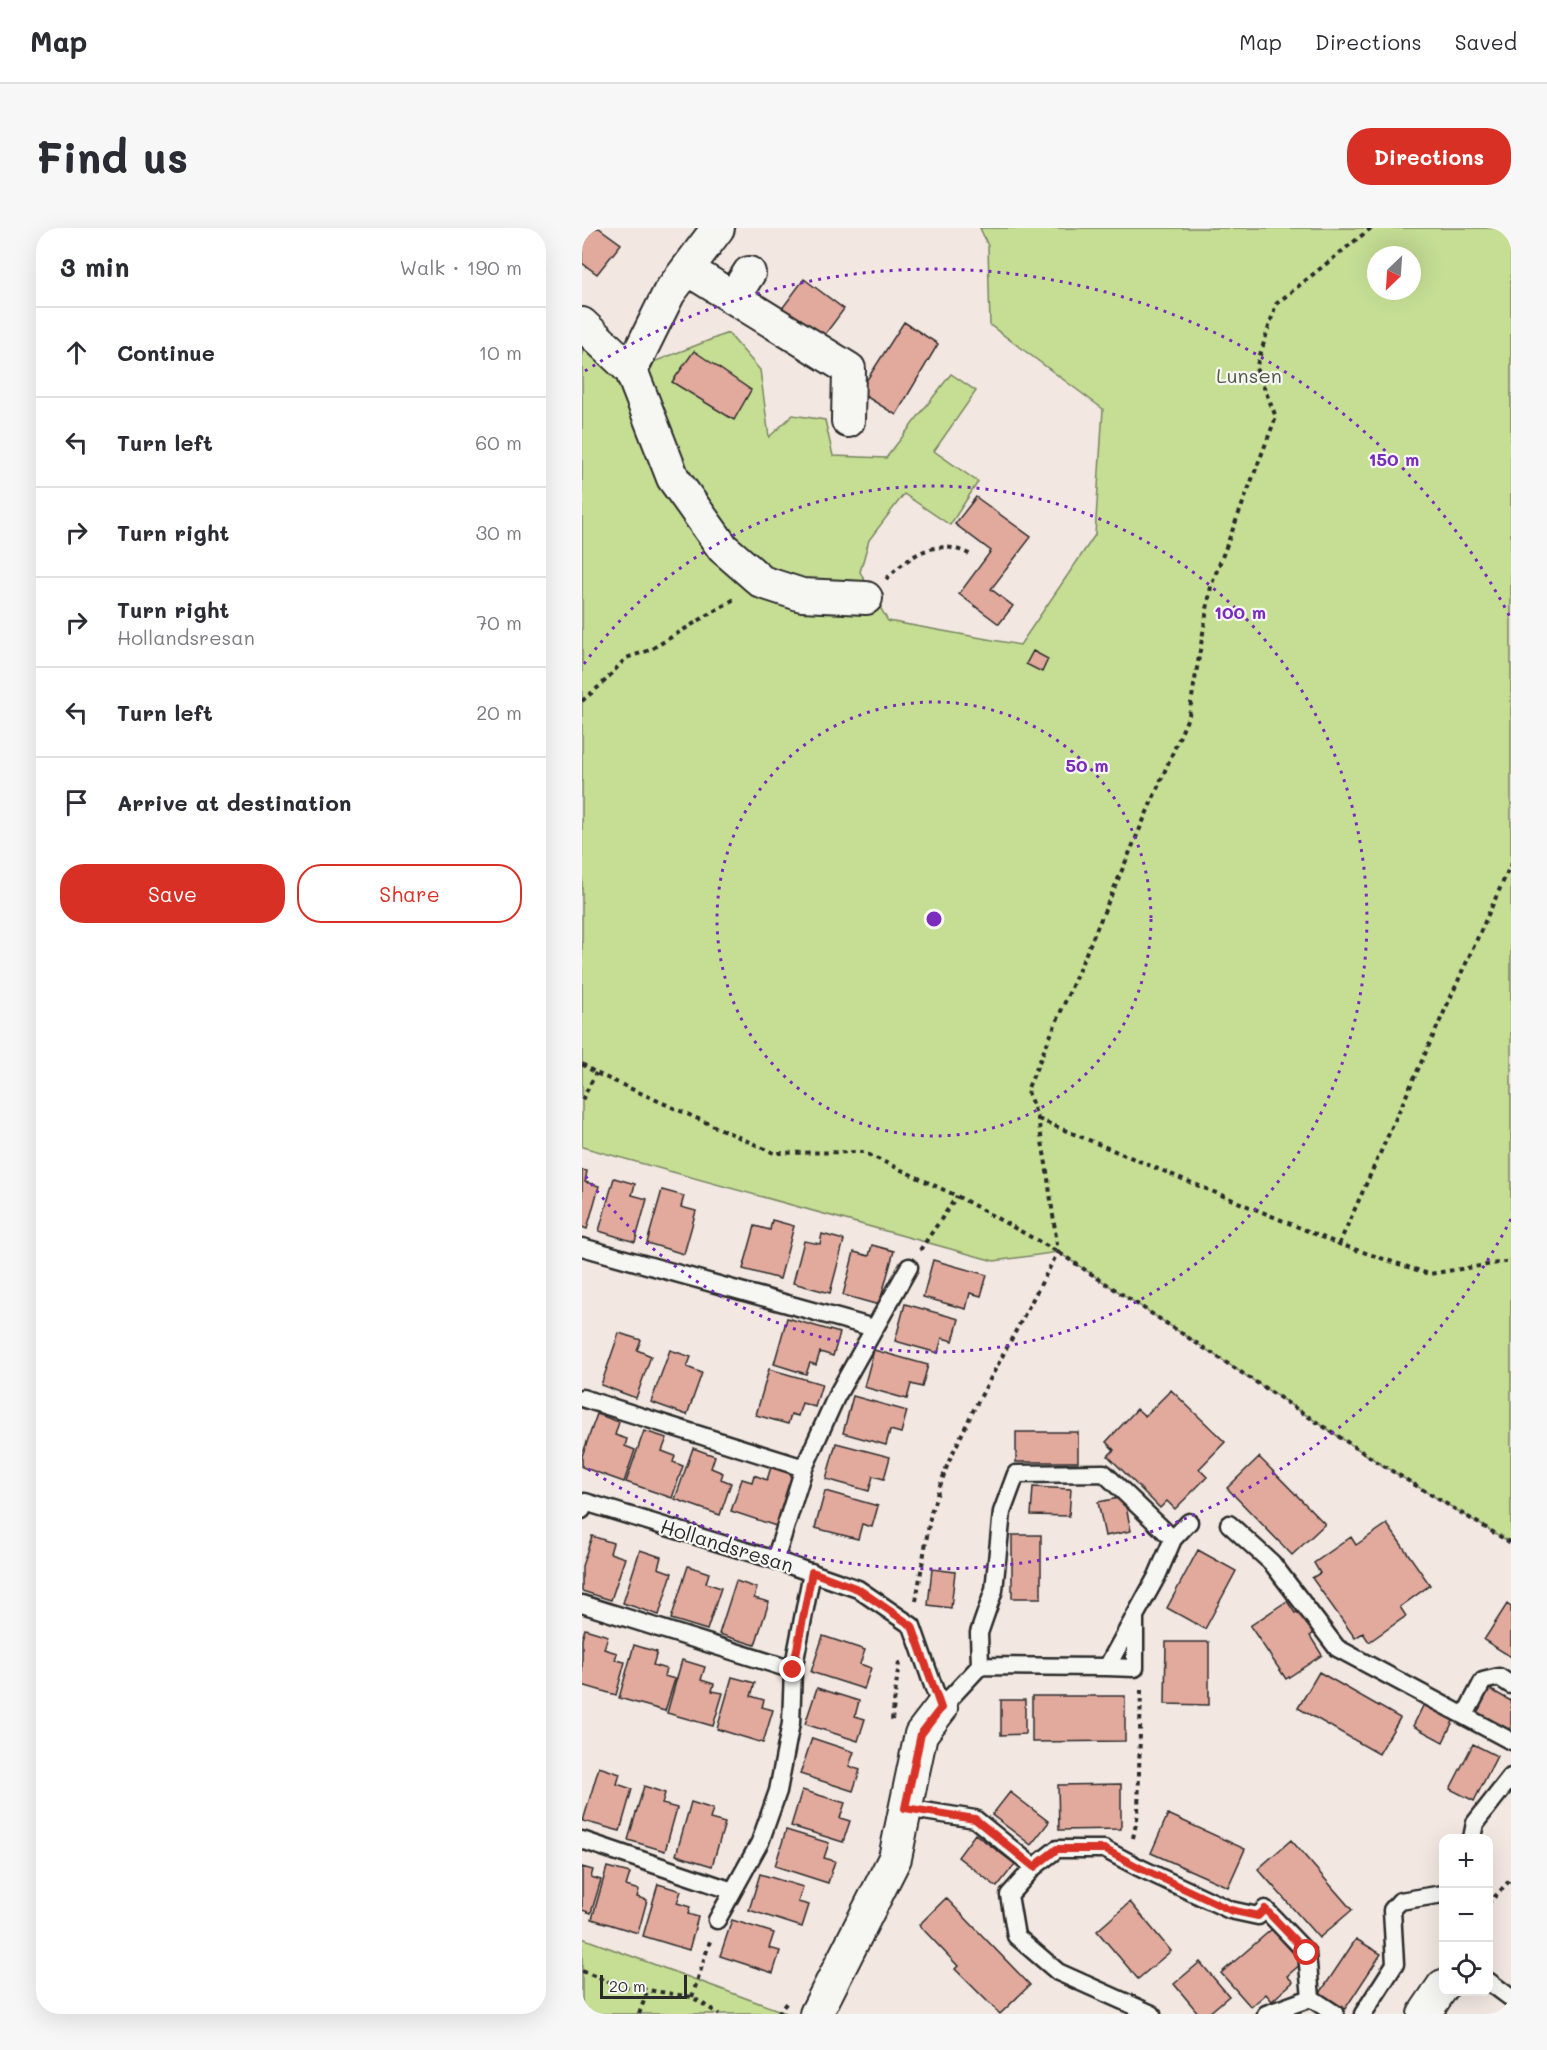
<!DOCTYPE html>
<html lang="en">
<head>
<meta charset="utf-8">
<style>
	body { margin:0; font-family:Mali,sans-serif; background:#f7f7f7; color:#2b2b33 }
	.controls { position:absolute; right:18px; bottom:18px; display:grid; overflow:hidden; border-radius:12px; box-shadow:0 6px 24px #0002 }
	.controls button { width:54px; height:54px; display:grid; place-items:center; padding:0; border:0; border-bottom:2px solid #e1e1e2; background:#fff; color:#2b2b33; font:30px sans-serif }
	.compass { position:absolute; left:785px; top:18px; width:54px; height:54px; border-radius:50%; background:#fff; box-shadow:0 6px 24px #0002; rotate:205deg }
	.scale { position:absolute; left:18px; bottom:15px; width:87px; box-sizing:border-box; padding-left:6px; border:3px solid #2b2b2b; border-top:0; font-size:16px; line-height:21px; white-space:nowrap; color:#2b2b2b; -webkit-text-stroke:4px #f6f6f2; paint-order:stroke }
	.stop { position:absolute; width:18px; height:18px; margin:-14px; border:4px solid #d93025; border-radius:50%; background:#fff }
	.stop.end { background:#d93025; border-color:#fff; box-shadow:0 2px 6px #0008 }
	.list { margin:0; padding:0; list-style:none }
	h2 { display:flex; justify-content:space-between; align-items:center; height:78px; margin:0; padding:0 24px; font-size:26px }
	h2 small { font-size:20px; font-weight:400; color:#7c7c81 }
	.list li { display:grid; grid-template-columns:39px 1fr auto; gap:18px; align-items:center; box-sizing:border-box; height:90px; padding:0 24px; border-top:2px solid #e1e1e2 }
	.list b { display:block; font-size:22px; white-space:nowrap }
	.list p { margin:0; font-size:20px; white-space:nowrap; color:#7c7c81 }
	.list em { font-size:20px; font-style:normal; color:#7c7c81 }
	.actions { display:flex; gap:12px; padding:18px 24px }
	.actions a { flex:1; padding:14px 0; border:2px solid #d93025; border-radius:24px; text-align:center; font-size:21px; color:#d93025 }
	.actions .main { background:#d93025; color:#fff }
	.icon { flex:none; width:33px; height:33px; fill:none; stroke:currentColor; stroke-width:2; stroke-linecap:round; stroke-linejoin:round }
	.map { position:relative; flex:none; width:929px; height:1786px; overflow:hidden; border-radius:24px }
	header { display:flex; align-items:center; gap:36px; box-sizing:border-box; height:84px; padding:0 30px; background:#fff; border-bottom:2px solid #e1e1e2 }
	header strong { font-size:28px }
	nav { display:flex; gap:33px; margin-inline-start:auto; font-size:21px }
	.intro { display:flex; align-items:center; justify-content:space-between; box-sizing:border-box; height:144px; padding:0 36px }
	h1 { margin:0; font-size:42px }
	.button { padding:15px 27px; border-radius:24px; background:#d93025; color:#fff; font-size:21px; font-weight:700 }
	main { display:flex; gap:36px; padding:0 36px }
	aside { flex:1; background:#fff; border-radius:24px; box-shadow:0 6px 24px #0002 }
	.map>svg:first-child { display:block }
</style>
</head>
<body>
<header>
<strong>Map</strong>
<nav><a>Map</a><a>Directions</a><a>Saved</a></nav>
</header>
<div class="intro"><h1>Find us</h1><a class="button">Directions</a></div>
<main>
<aside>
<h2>3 min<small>Walk · 190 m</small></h2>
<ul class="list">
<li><svg class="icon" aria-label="ahead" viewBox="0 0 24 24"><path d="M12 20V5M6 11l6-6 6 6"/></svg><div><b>Continue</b></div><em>10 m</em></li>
<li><svg class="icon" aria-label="left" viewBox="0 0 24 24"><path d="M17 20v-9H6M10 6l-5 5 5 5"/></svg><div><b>Turn left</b></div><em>60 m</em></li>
<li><svg class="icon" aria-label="right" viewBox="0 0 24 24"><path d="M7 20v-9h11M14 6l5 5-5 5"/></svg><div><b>Turn right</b></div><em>30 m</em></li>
<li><svg class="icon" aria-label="right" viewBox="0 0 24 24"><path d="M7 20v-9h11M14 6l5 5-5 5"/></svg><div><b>Turn right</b><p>Hollandsresan</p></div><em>70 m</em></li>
<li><svg class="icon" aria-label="left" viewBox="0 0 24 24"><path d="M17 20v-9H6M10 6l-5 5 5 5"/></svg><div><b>Turn left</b></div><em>20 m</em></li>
<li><svg class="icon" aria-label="arrive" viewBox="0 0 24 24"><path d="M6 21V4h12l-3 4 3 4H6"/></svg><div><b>Arrive at destination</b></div></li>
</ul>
<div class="actions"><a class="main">Save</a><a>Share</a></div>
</aside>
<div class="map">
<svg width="929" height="1786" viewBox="0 0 929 1786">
	<rect width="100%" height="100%" fill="#f2e7e1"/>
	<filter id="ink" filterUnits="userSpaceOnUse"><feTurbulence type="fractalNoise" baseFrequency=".0167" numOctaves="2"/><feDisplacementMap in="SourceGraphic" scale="12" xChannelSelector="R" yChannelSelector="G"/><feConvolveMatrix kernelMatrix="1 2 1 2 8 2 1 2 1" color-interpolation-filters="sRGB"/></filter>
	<g filter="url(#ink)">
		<path fill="#c5de94" stroke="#788460" stroke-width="1.5" fill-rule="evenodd" d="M 398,0 L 929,0 L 929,1315 L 800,1237 L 476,1024 L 412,1033 L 0,919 L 0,88 L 64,137 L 146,105 L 178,142 L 187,209 L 211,187 L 243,192 L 251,228 L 304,230 L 369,146 L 394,163 L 352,223 L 396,254 L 368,297 L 322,266 L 287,312 L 278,344 L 306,393 L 438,417 L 513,307 L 521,181 L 408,97 L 406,18 ZM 794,27 L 830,27 L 830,63 L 794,63 Z
			M 0,1710 L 207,1786 L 0,1786 Z"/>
		<path fill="#e2a99d" stroke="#2b2b2b" stroke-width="1.5" d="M 0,0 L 17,0 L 39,16 L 15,46 L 0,35 Z
			M 222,51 L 262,81 L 238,113 L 199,82 Z
			M 322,94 L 356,116 L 314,187 L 277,164 Z
			M 112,123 L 169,162 L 152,192 L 90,154 Z
			M 394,269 L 449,309 L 409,361 L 431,378 L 417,396 L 377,366 L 409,323 L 373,296 Z
			M 451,423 L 466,431 L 460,444 L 444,436 Z
			M 0,942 L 5,943 L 3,954 L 17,958 L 5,1001 L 0,999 Z
			M 32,950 L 53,956 L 50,967 L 65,971 L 53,1014 L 17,1003 Z
			M 80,962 L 102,968 L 99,979 L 114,983 L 102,1026 L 65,1015 Z
			M 190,992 L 212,998 L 198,1051 L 161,1041 L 173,998 L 188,1002 Z
			M 240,1006 L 262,1012 L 248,1065 L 211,1055 L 222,1013 L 238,1016 Z
			M 290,1017 L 312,1023 L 297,1077 L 261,1067 L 272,1024 L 287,1028 Z
			M 351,1032 L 405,1047 L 399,1068 L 388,1065 L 384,1081 L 341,1069 Z
			M 323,1076 L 377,1091 L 371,1113 L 360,1110 L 356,1125 L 313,1113 Z
			M 205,1090 L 258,1105 L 251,1128 L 238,1124 L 234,1137 L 228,1135 L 224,1146 L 192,1136 Z
			M 37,1105 L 59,1112 L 55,1122 L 69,1128 L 54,1170 L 19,1157 Z
			M 88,1122 L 109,1129 L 105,1139 L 120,1145 L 105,1187 L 69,1174 Z
			M 292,1122 L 346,1137 L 340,1159 L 329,1156 L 325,1171 L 282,1159 Z
			M 187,1141 L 240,1156 L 233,1179 L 220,1175 L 216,1188 L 209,1186 L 206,1196 L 174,1187 Z
			M 589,1162 L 643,1214 L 617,1241 L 625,1249 L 593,1281 L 585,1273 L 578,1280 L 526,1228 L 532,1222 L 524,1214 L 555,1181 L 563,1188 Z
			M 271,1168 L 325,1183 L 319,1205 L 308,1202 L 304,1217 L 261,1205 Z
			M 15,1186 L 37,1194 L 33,1207 L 45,1211 L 43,1218 L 53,1222 L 42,1254 L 0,1239 L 0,1228 Z
			M 62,1203 L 85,1210 L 80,1223 L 93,1228 L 91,1234 L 101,1238 L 90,1270 L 44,1254 Z
			M 434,1204 L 496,1204 L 496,1234 L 434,1234 Z
			M 254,1215 L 308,1229 L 302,1251 L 291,1248 L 287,1263 L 244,1251 Z
			M 111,1220 L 133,1228 L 129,1240 L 141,1245 L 139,1251 L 149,1255 L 138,1287 L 93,1271 Z
			M 677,1229 L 743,1296 L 710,1327 L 645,1260 Z
			M 189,1239 L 212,1247 L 194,1298 L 149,1283 L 160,1251 L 170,1254 L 172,1247 L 185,1252 Z
			M 451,1259 L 489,1261 L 487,1288 L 449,1287 Z
			M 243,1263 L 296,1278 L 290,1299 L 280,1296 L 276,1311 L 233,1300 Z
			M 542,1269 L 549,1303 L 523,1308 L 516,1274 Z
			M 805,1296 L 848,1357 L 818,1379 L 824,1388 L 787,1414 L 781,1405 L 773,1410 L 730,1350 L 738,1345 L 732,1335 L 769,1309 L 774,1317 Z
			M 430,1307 L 459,1307 L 459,1370 L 430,1370 Z
			M 10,1308 L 31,1315 L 28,1325 L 43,1330 L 29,1372 L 0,1363 L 0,1338 Z
			M 58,1322 L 79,1329 L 76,1340 L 90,1345 L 77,1387 L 41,1375 Z
			M 616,1322 L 654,1343 L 623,1401 L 585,1380 Z
			M 106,1338 L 127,1345 L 124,1355 L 139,1360 L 125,1402 L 89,1391 Z
			M 350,1341 L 373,1344 L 369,1380 L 346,1377 Z
			M 154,1353 L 175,1360 L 172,1370 L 187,1374 L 173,1417 L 137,1406 Z
			M 705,1373 L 713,1385 L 721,1381 L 735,1403 L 728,1408 L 740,1427 L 704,1451 L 668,1398 Z
			M 925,1376 L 929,1379 L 929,1429 L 902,1412 Z
			M 3,1401 L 26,1408 L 22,1421 L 35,1425 L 33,1432 L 43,1434 L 34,1467 L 0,1457 L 0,1411 Z
			M 241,1408 L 283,1422 L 278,1436 L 289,1440 L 282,1461 L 229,1444 Z
			M 584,1414 L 627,1414 L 627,1477 L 583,1476 Z
			M 52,1417 L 75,1424 L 71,1437 L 84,1441 L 82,1448 L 93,1451 L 83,1483 L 37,1470 Z
			M 100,1432 L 123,1439 L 119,1452 L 132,1456 L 130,1463 L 141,1465 L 131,1498 L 85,1485 Z
			M 737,1444 L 818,1490 L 797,1526 L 716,1480 Z
			M 150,1449 L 173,1455 L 169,1468 L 182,1472 L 180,1479 L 191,1482 L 181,1515 L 135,1501 Z
			M 904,1459 L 929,1473 L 929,1505 L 890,1483 Z
			M 235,1460 L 277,1473 L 273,1488 L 283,1491 L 276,1513 L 223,1496 Z
			M 450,1468 L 543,1468 L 543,1513 L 450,1514 Z
			M 419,1472 L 443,1472 L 443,1506 L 419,1507 Z
			M 843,1474 L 873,1489 L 861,1514 L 831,1498 Z
			M 230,1510 L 272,1524 L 267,1538 L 278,1542 L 271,1563 L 218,1546 Z
			M 891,1516 L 915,1528 L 892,1573 L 868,1561 Z
			M 17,1539 L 38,1546 L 35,1556 L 50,1561 L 38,1603 L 1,1593 Z
			M 539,1556 L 539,1601 L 477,1602 L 476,1557 Z
			M 62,1558 L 83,1565 L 80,1576 L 95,1580 L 83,1623 L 46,1612 Z
			M 220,1562 L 263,1575 L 258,1590 L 268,1593 L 261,1614 L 209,1598 Z
			M 428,1564 L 467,1594 L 449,1617 L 410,1587 Z
			M 109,1574 L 131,1581 L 128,1591 L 143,1595 L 130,1638 L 94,1627 Z
			M 586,1586 L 663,1621 L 646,1659 L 569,1625 Z
			M 204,1602 L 247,1615 L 242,1630 L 253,1633 L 246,1655 L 193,1638 Z
			M 393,1606 L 433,1636 L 415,1659 L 376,1629 Z
			M 709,1612 L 770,1682 L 737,1710 L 676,1641 Z
			M 0,1639 L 11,1642 L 9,1649 L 19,1652 L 9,1685 L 0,1682 Z
			M 25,1639 L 48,1645 L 44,1658 L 57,1662 L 55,1669 L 65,1672 L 56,1705 L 10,1691 Z
			M 178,1646 L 221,1659 L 216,1674 L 227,1677 L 220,1699 L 167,1682 Z
			M 76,1656 L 99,1663 L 95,1675 L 108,1679 L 106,1686 L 116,1689 L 107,1722 L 61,1708 Z
			M 364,1670 L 448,1757 L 418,1786 L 373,1741 L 376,1738 L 337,1697 Z
			M 548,1674 L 589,1723 L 556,1751 L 515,1703 Z
			M 150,1692 L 192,1705 L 187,1720 L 198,1723 L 191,1745 L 138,1728 Z
			M 690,1701 L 720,1735 L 705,1748 L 711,1754 L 690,1773 L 684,1766 L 669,1779 L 639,1745 Z
			M 774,1711 L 799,1726 L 763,1781 L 738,1765 Z
			M 618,1734 L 647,1768 L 626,1786 L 617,1786 L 592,1756 Z"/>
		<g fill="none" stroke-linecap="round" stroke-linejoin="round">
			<g stroke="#2b2b2b" stroke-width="21">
				<path id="service" d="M 0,1019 L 292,1100
					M 0,1170 L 222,1240
					M 0,1282 L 3,1274 L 193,1332 L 276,1361 L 330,1398 L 359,1480 L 398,1438 L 397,1405 L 412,1362 L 420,1284 L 434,1246 L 522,1245 L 591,1311 L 607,1294
					M 647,1296 L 690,1335 L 755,1420 L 929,1513
					M 193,1332 L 222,1240 L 254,1169 L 327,1039
					M 0,1376 L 211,1442
					M 398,1438 L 525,1439 L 575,1348 L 591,1311
					M 525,1439 L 553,1440 L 553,1391
					M 883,1487 L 901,1453 L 917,1449 L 929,1457
					M 323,1580 L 393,1591 L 452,1639 L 427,1667 L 434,1708 L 476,1744 L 570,1786
					M 890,1610 L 893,1595 L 929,1549
					M 0,1612 L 151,1663
					M 452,1639 L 475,1621 L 522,1621 L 556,1639 L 648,1682 L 676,1688 L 683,1681 L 725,1725 L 729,1770 L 753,1786
					M 135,1692 L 178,1614 L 196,1563 L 209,1495 L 211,1442 L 230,1344
					M 906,1753 L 929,1770
					M 684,1786 L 729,1770
					M 781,1786 L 813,1736 L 810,1682 L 818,1673 L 861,1666"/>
			</g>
			<g stroke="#2b2b2b" stroke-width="36">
				<path id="minor" d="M 105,41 L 267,141 L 266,193
					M 151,70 L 167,45
					M 0,96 L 49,142 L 91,250 L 141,320 L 180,354 L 220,367 L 284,370
					M 49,142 L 87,65 L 136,0
					M 234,1786 L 313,1630 L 339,1506 L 359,1480
					M 842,1786 L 861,1758"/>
			</g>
			<path stroke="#2b2b2b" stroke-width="4" stroke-dasharray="4.5 4.5" stroke-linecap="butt" d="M 304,351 C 331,325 355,308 391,328
				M 0,473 L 20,456 L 44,430 L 68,422 L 154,370
				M 0,836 L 14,845 L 192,925 L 281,924 L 375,968 L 476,1024 L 800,1237 L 929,1315
				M 0,872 L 14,845
				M 456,891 L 757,1016 L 847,1046 L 929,1033
				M 757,1016 L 929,636
				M 338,1022 L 375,968
				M 334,1373 L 349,1284 L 366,1235 L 391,1183 L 476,1024 L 464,936 L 456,891 L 445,862 L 607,487 L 629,358 L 694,189 L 674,140 L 694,76 L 789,0
				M 310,1492 L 317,1434
				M 551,1610 L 556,1586 L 559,1462
				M 906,1676 L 929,1651
				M 0,1743 L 34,1757 L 110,1769 L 137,1786
				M 110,1769 L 128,1713
				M 57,1786 L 66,1762
				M 196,1786 L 205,1774"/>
			<use href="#service" stroke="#f6f6f2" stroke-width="16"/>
			<use href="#minor" stroke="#f6f6f2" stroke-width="32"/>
		</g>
	</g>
	<g fill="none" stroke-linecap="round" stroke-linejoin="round" filter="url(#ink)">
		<path stroke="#d93025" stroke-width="8" d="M 211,1442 L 230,1344 L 276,1361 L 330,1398 L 359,1480 L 339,1506 L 323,1580 L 393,1591 L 452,1639 L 475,1621 L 522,1621 L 556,1639 L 648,1682 L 676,1688 L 683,1681 L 725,1725"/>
	</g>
	<g fill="none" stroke="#7b2cbf" stroke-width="3" stroke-dasharray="3 6">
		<circle cx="352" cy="691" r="217"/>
		<path d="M2 436A433 433 0 1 1 2 946"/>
		<path d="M929 991A650 650 0 0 1 3 1239M3 143A650 650 0 0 1 929 391"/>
	</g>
	<g text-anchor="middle" stroke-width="4.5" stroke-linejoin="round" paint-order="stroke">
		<g font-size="20" fill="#525845" stroke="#f6f6f2">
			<text x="667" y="155">Lunsen</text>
		</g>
		<g font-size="20" fill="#2b2b2b" stroke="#f6f6f2">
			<text transform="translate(145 1318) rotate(17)" y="7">Hollandsresan</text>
		</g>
	</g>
	<circle cx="352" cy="691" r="9" fill="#7b2cbf" stroke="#f6f6f2" stroke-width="3"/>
	<g font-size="18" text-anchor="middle" font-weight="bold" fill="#7b2cbf" stroke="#f6f6f2" stroke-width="4.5" stroke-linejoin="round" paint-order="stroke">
		<text x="812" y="238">150 m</text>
		<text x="658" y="391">100 m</text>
		<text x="505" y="544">50 m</text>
	</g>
</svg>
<div class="controls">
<button>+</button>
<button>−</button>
<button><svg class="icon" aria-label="locate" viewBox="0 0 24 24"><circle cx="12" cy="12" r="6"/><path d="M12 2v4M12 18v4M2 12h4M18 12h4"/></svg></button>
</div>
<svg class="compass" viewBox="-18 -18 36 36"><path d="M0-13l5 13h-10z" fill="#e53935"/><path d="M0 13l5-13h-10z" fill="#7c7c81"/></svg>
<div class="scale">20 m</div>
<div class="stop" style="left:725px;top:1725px"></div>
<div class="stop end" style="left:211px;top:1442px"></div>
</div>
</main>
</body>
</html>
